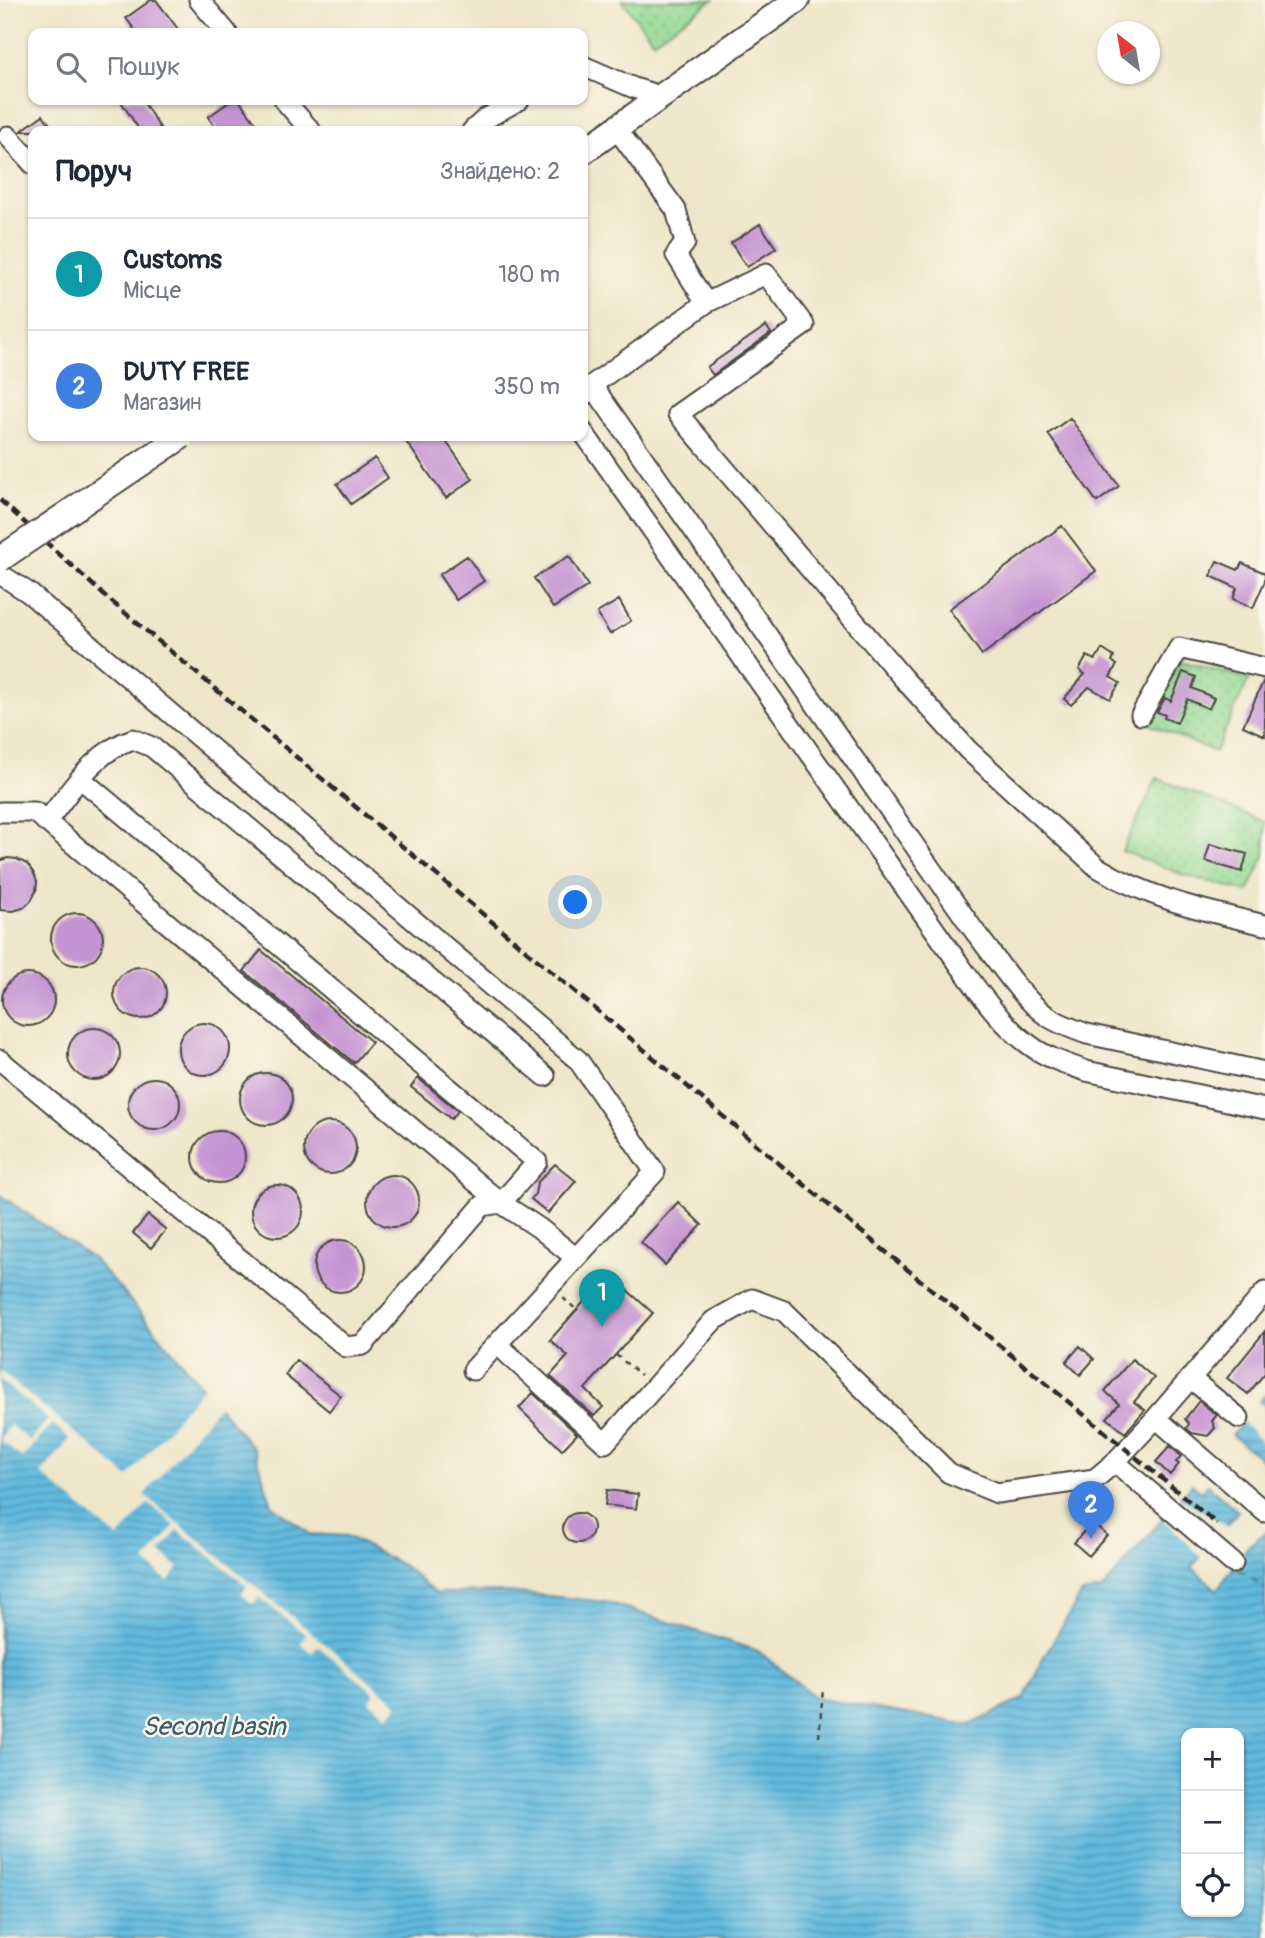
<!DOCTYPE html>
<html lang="uk">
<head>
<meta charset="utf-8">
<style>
	body { margin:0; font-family:Pangolin,sans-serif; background:#f2f2f3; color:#1f2937 }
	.controls { position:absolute; right:21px; bottom:21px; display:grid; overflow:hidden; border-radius:14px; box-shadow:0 2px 5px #0004 }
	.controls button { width:63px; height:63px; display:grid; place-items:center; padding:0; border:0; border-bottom:2px solid #e0e1e3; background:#fff; color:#1f2937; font:35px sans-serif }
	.compass { position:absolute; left:1097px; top:21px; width:63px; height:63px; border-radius:50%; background:#fff; box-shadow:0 2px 5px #0004; rotate:329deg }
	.you { position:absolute; left:576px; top:903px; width:24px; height:24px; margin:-18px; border:5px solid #fff; border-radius:50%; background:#1a73e8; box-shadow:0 0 0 10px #1a73e833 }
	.badge { display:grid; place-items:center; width:46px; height:46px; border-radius:50%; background:#d1495b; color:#fff; font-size:23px; font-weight:700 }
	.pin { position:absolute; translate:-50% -58px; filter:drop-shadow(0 2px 4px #0008) }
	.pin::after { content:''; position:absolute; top:37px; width:24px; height:21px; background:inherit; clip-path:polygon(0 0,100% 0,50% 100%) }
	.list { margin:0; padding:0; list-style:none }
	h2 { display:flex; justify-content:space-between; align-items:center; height:91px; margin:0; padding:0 28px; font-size:30px }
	h2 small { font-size:23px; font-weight:400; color:#747a83 }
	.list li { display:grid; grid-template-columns:46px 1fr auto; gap:21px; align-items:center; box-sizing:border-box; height:112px; padding:0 28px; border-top:2px solid #e0e1e3 }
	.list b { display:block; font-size:26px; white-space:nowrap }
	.list p { margin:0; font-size:23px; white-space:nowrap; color:#747a83 }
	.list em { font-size:23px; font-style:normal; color:#747a83 }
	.icon { flex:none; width:38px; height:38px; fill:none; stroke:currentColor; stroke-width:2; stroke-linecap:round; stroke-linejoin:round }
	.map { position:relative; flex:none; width:1265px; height:1938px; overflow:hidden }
	.search { position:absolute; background:#fff; box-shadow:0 2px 5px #0004; left:28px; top:28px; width:560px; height:77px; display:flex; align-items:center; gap:18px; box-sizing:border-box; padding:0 24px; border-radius:14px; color:#747a83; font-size:26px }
	.panel { position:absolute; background:#fff; box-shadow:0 2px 5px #0004; left:28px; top:126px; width:560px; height:315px; border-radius:14px }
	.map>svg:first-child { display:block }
</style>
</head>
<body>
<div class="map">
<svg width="1265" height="1938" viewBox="0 0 1265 1938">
	<defs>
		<pattern id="green-dots" width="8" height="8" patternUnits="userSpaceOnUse" patternTransform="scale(1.75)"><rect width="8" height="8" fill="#92d891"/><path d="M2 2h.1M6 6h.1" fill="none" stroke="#7eba7d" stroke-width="1.8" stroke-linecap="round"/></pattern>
		<pattern id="water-rules" width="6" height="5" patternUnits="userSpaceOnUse" patternTransform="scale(1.75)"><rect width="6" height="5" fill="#61b9de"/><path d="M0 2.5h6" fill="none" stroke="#5097b4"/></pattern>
	</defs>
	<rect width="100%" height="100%" fill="#fbf7ec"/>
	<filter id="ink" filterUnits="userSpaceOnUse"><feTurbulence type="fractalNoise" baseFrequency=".0143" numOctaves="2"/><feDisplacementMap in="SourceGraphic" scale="14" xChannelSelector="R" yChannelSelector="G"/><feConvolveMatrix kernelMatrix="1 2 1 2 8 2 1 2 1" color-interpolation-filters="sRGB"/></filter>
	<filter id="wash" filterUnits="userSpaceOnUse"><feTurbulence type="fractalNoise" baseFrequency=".00686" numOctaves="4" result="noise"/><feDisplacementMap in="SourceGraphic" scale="28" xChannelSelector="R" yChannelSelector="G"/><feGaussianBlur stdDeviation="1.57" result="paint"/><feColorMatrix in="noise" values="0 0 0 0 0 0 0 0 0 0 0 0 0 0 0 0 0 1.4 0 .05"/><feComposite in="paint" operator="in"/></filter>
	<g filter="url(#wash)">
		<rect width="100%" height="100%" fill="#efe6c9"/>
		<path fill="url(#green-dots)" stroke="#5e825e" stroke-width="2" d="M 622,0 L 713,0 L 653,41 Z
			M 1181,660 L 1249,679 L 1215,752 L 1146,723 Z
			M 1157,778 L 1265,822 L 1265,855 L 1248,892 L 1183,875 L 1122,851 Z"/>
		<path fill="url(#water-rules)" stroke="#467284" stroke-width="2" fill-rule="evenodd" d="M 0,1195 L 93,1259 L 123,1292 L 254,1449 L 272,1505 L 310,1534 L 347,1536 L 404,1566 L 435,1593 L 510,1592 L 607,1602 L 758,1651 L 816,1698 L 970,1725 L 1024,1698 L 1044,1656 L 1082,1593 L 1102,1590 L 1192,1484 L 1202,1492 L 1208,1485 L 1238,1511 L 1192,1567 L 1217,1590 L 1249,1545 L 1265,1533 L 1265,1938 L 0,1938 ZM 1186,1733 L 1239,1733 L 1239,1912 L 1186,1912 Z
			M 1265,1395 L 1265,1462 L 1232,1435 Z"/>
		<path fill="#efe6c9" d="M 0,1371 L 128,1477 L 204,1386 L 220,1404 L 144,1495 L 398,1704 L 388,1716 L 369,1701 L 375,1693 L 318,1646 L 312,1653 L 300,1643 L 306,1635 L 259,1597 L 253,1604 L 241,1594 L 247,1586 L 178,1530 L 160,1552 L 179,1568 L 168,1581 L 145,1562 L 175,1525 L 148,1503 L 118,1538 L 41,1474 L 70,1439 L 52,1423 L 22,1458 L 0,1440 L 10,1425 L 30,1441 L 48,1419 L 0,1380 Z
			M 1256,1401 L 1265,1407 L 1265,1446 L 1240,1419 Z
			M 1177,1496 L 1229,1527 L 1203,1559 L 1161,1516 Z"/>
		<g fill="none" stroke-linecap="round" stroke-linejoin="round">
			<path stroke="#3e5d6a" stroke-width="2" stroke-dasharray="9 7" stroke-linecap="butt" d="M 1238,1568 L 1265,1589"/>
		</g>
		<g id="blocks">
			<path fill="#c594d2" d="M 151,0 L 156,0 L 181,33 L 137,33 L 126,18 Z
				M 120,100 L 142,100 L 162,131 L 140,131 Z
				M 232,100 L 239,100 L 262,131 L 218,131 L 208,117 Z
				M 43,115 L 55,131 L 21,131 Z
				M 760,224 L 776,248 L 747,267 L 731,243 Z
				M 766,326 L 771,333 L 713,375 L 707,367 Z
				M 1070,418 L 1119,486 L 1097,502 L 1048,434 Z
				M 402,436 L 442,436 L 473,479 L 446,498 Z
				M 375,458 L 388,478 L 351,504 L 337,484 Z
				M 1062,526 L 1096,571 L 982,655 L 949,609 Z
				M 467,556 L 484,581 L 456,600 L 439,575 Z
				M 569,556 L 588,586 L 553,608 L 534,578 Z
				M 1217,561 L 1238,570 L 1242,563 L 1265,573 L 1265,581 L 1253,608 L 1233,599 L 1237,588 L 1211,576 Z
				M 619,600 L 631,621 L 610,634 L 597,613 Z
				M 1102,649 L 1114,657 L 1112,661 L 1117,665 L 1110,677 L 1120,683 L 1110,699 L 1089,687 L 1071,705 L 1064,699 L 1085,674 L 1079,670 L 1087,656 L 1095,660 Z
				M 1183,672 L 1196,677 L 1192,688 L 1214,698 L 1209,709 L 1187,699 L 1177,723 L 1164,718 L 1165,715 L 1157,712 L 1165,698 L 1171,701 Z
				M 1264,680 L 1265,680 L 1265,736 L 1243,726 Z
				M 1210,844 L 1247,854 L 1242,872 L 1205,861 Z
				M 7,858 L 17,859 L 27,864 L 33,872 L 37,882 L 36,891 L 31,901 L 23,908 L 13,911 L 0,910 L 0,861 Z
				M51 939a26 26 0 1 1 52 0a26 26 0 1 1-52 0Z
				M 261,950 L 372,1042 L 354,1063 L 244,971 Z
				M114 993a26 26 0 1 1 52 0a26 26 0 1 1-52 0Z
				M2 1000a26 26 0 1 1 52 0a26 26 0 1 1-52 0Z
				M178 1049a26 26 0 1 1 52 0a26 26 0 1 1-52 0Z
				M68 1054a26 26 0 1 1 52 0a26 26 0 1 1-52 0Z
				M240 1099a26 26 0 1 1 52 0a26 26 0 1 1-52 0Z
				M128 1104a26 26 0 1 1 52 0a26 26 0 1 1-52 0Z
				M 418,1078 L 458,1111 L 451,1119 L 411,1087 Z
				M304 1148a26 26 0 1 1 52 0a26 26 0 1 1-52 0Z
				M193 1157a26 26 0 1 1 52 0a26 26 0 1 1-52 0Z
				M 555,1164 L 576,1181 L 548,1213 L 531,1199 L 535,1194 L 537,1183 Z
				M367 1201a26 26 0 1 1 52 0a26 26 0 1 1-52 0Z
				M251 1211a26 26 0 1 1 52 0a26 26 0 1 1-52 0Z
				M 678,1202 L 702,1225 L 665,1265 L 641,1242 Z
				M 148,1215 L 166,1230 L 151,1248 L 133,1233 Z
				M314 1266a26 26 0 1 1 52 0a26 26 0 1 1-52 0Z
				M 609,1274 L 653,1313 L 585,1389 L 603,1407 L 594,1416 L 550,1376 L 568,1356 L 550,1340 Z
				M 1265,1331 L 1265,1373 L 1248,1394 L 1227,1378 Z
				M 1080,1346 L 1094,1359 L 1080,1375 L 1066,1362 Z
				M 1132,1359 L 1154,1378 L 1134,1402 L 1145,1410 L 1125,1433 L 1107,1418 L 1119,1404 L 1105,1391 Z
				M 296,1360 L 341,1396 L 329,1411 L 285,1375 Z
				M 533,1393 L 577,1434 L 562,1450 L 519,1408 Z
				M 1199,1401 L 1217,1415 L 1212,1421 L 1215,1428 L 1208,1436 L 1192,1433 L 1186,1428 L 1189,1424 L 1185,1419 Z
				M 1170,1446 L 1181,1456 L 1176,1462 L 1179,1464 L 1170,1475 L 1156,1462 Z
				M 607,1490 L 638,1494 L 636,1509 L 605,1505 Z
				M563 1528a15 15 0 1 1 30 0a15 15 0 1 1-30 0Z
				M 1092,1522 L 1107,1535 L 1089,1556 L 1074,1543 Z"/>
		</g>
	</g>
	<g filter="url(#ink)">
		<use href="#blocks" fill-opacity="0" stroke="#484743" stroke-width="2"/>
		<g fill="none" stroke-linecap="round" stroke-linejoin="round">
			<g stroke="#484743" stroke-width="23">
				<path id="minor" d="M 199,0 L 227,33
					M 583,66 L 634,88 L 660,96
					M 284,100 L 311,131
					M 617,129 L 676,210 L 685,243 L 676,255 L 706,303
					M 472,131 L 485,119 L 519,100
					M 8,136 L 33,164
					M 592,385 L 975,932 C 996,958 1020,997 1047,1016 C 1059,1024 1073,1029 1087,1034 L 1265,1072
					M 583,396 L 592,385 L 706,303 L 766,274 L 804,325 L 678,414 L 902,677 L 968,750 L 1097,867 C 1149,899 1206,911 1265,925
					M 583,432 L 949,950 C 973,983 997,1022 1031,1046 C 1047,1058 1067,1064 1086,1071 L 1265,1109
					M 0,574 L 29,593 L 578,1060 L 655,1172 L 473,1370
					M 1141,715 L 1179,648 L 1265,668
					M 0,812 L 35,812 L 501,1203 L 537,1162 L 81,779
					M 46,822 C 71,791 94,751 133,739 L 152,747 L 545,1076
					M 0,1060 L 346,1347 L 363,1345 L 482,1206 L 501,1203 L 539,1228 L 576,1258
					M 497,1344 L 605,1443 L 713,1321 L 752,1299 L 784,1311 L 949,1473 L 997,1493 L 1095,1479 L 1115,1462 L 1156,1418 L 1265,1292
					M 1190,1378 L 1239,1418
					M 1156,1418 L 1265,1512
					M 1115,1462 L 1233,1563"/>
			</g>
			<g stroke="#484743" stroke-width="28">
				<path id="major" d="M 583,152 L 797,0"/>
			</g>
			<path stroke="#484743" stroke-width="2.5" stroke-dasharray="5 5" stroke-linecap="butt" d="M 563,1298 L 577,1310
				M 616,1355 L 641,1375
				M 819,1737 L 823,1688"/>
			<use href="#minor" stroke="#fff" stroke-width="19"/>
			<use href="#major" stroke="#fff" stroke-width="24"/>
			<path stroke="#2b2b2b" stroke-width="4.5" stroke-dasharray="10 5" stroke-linecap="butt" d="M 0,500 L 105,596 L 813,1192 L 1217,1524"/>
			<g stroke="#484743" stroke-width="28" stroke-linecap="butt">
				<path id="major-bridge" d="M 0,559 L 182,436"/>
			</g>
			<use href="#major-bridge" stroke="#fff" stroke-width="24"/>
		</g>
	</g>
	<g text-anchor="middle" stroke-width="5" stroke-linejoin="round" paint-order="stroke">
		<g font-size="26" font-style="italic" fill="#3e5d6a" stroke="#fbf7ec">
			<text x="214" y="1735">Second basin</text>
		</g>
	</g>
</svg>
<div class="controls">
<button>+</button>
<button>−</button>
<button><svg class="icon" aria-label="locate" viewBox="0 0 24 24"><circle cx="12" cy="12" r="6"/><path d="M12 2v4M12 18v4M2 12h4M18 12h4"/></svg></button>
</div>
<svg class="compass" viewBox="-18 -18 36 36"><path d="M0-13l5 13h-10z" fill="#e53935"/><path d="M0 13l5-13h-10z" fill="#747a83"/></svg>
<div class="you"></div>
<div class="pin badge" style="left:602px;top:1327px;background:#0f9aa8">1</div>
<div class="pin badge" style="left:1091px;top:1539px;background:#3f7fe0">2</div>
<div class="search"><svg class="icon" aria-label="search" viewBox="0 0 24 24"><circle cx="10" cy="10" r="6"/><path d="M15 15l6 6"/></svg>Пошук</div>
<section class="panel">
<h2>Поруч<small>Знайдено: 2</small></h2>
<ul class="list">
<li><span class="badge" style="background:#0f9aa8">1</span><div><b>Customs</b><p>Місце</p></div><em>180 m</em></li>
<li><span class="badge" style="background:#3f7fe0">2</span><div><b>DUTY FREE</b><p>Магазин</p></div><em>350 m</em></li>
</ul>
</section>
</div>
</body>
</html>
